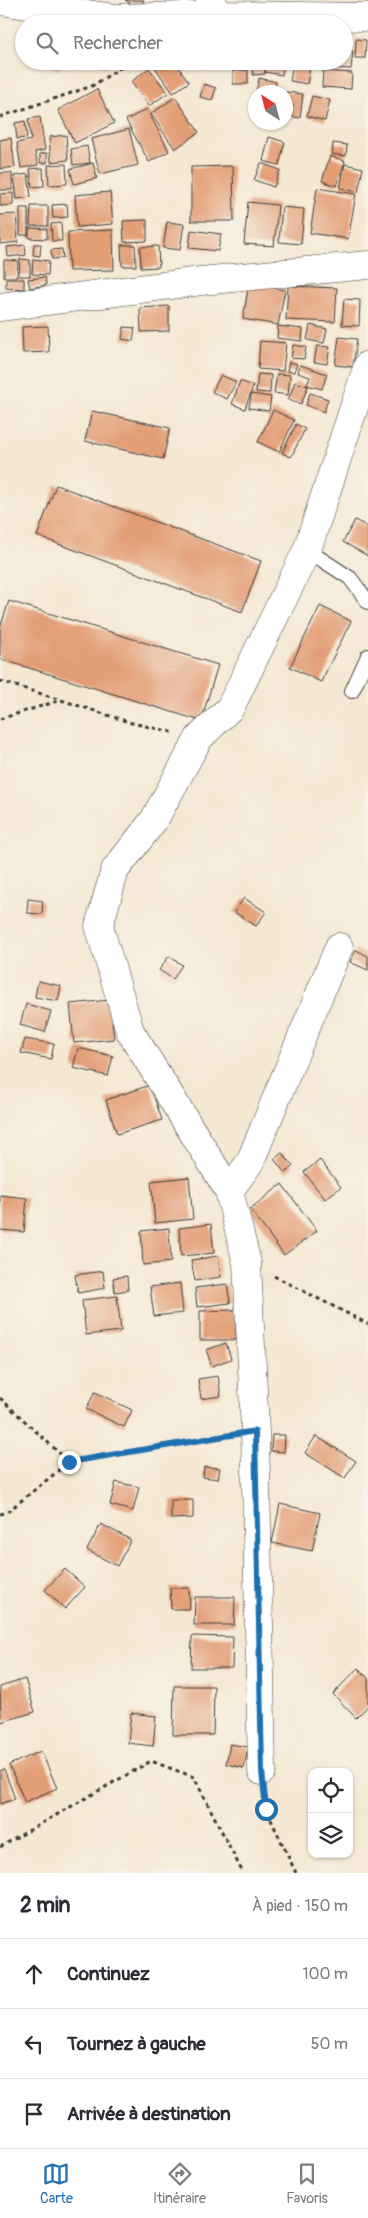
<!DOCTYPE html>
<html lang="fr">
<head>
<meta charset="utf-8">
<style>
	body { margin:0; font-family:Pangolin,sans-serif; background:#f2f2f3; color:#2b2b33 }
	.controls { position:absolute; right:15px; bottom:15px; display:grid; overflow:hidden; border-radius:10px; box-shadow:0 1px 4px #0004 }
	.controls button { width:45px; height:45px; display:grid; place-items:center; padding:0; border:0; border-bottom:1px solid #e1e1e2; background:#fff; color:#2b2b33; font:25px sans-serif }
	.compass { position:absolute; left:248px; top:85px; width:45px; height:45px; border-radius:50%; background:#fff; box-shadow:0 1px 4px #0004; rotate:324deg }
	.stop { position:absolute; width:15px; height:15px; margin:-11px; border:4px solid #1f6fb2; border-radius:50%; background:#fff }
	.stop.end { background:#1f6fb2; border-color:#fff; box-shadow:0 1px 5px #0008 }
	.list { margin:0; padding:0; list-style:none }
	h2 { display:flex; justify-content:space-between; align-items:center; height:65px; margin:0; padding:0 20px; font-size:21px }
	h2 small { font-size:16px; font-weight:400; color:#7c7c81 }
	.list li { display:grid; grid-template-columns:32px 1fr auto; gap:15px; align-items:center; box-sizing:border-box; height:70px; padding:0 20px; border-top:1px solid #e1e1e2 }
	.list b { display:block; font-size:19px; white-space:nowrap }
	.list em { font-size:16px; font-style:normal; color:#7c7c81 }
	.icon { flex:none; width:28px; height:28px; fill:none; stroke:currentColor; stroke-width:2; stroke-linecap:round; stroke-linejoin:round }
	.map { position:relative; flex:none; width:368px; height:1873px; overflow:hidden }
	.search { position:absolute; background:#fff; box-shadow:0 1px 4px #0004; left:15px; right:15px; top:15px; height:55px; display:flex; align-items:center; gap:12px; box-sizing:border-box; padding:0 18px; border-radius:28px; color:#7c7c81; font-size:19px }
	.sheet { height:275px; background:#fff }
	nav { display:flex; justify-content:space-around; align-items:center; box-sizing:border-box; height:70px; border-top:1px solid #e1e1e2; background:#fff; font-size:14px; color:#7c7c81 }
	nav a { display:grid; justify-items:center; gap:2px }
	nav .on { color:#1f6fb2 }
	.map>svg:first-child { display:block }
</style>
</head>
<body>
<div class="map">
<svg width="368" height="1873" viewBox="0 0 368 1873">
	<rect width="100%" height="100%" fill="#f7f3e8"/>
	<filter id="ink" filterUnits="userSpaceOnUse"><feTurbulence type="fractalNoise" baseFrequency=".02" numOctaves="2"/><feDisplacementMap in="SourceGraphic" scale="10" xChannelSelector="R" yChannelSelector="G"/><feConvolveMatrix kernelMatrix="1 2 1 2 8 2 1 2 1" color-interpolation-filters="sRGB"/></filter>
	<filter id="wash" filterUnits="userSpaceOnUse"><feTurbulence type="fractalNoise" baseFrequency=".0096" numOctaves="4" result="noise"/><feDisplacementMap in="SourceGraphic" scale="20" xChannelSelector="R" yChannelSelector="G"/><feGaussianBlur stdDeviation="1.12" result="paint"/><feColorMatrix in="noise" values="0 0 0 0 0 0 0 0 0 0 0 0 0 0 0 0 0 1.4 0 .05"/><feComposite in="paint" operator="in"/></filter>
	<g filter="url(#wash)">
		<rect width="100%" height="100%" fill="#f4e8d3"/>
		<g id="blocks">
			<path fill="#e39e76" d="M 125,0 L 144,0 L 139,8 Z
				M 356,39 L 366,40 L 365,58 L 355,58 Z
				M 344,50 L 353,51 L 351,69 L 320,67 L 321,61 L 344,61 Z
				M 34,61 L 62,61 L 59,70 Z
				M 99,61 L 110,61 L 104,67 Z
				M 153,61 L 174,61 L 189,82 L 173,93 L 151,62 Z
				M 229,61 L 250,61 L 250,66 L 229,67 Z
				M 253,61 L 265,61 L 265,74 L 253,75 Z
				M 267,61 L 284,61 L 282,75 L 265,72 Z
				M 293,64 L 310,67 L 307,84 L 290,81 Z
				M 149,68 L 168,93 L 149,106 L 131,82 Z
				M 233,70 L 248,70 L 248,84 L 233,84 Z
				M 323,71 L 352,73 L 351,89 L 322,87 Z
				M 259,78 L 276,82 L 274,92 L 256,92 Z
				M 204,84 L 216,88 L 212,100 L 200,97 Z
				M 97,89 L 114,123 L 75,143 L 58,110 Z
				M 286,92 L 303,94 L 300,118 L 290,116 L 293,105 L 286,104 Z
				M 312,96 L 330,100 L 325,121 L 307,116 Z
				M 175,97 L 199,132 L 175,149 L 151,114 Z
				M 147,109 L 169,151 L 149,162 L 126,120 Z
				M 40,117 L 45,150 L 35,152 L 38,165 L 21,168 L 17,143 L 31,140 L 28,119 Z
				M 25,121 L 27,138 L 17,139 L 15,123 Z
				M 129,129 L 138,165 L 100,174 L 91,139 Z
				M 66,135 L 68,160 L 51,162 L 49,137 Z
				M 269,137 L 285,142 L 279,165 L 263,161 Z
				M 11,138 L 15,167 L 0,169 L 0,140 Z
				M 333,143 L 347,145 L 346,156 L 332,154 Z
				M 87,146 L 90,163 L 73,165 L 71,149 Z
				M 47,153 L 47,163 L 40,163 L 40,154 Z
				M 330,156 L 345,161 L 337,186 L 322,181 Z
				M 93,163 L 97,178 L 74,184 L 70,169 Z
				M 261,163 L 280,170 L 274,187 L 254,180 Z
				M 66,164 L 67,184 L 49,185 L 48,165 Z
				M 345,164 L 363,168 L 358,192 L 340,188 Z
				M 233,166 L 234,221 L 191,221 L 191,167 Z
				M 43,168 L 44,186 L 32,187 L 30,169 Z
				M 0,173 L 12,173 L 12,190 L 0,190 Z
				M 28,174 L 31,197 L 17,199 L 14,176 Z
				M 317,188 L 356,194 L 348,239 L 310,233 Z
				M 110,192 L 113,224 L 77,227 L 75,195 Z
				M 13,193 L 13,205 L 0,206 L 0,194 Z
				M 248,202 L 278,205 L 274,246 L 244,244 Z
				M 67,204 L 68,217 L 53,218 L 52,205 Z
				M 31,206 L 48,206 L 48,226 L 30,226 Z
				M 282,207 L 304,209 L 301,244 L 279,242 Z
				M 20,208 L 28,208 L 28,235 L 20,235 Z
				M 16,214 L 18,242 L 0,244 L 0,215 Z
				M 147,220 L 147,241 L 124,242 L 123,221 Z
				M 167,222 L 184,224 L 180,250 L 163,248 Z
				M 61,223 L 62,241 L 52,241 L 51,224 Z
				M 29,228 L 47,229 L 47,239 L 29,238 Z
				M 113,230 L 114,270 L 69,271 L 68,232 Z
				M 191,230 L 221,234 L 218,251 L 189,248 Z
				M 34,244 L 41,244 L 40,256 L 33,255 Z
				M 25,245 L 26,255 L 8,257 L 7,247 Z
				M 121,245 L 135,245 L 136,266 L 122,266 Z
				M 158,246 L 159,267 L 141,268 L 140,247 Z
				M 62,249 L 63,258 L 52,259 L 51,250 Z
				M 20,259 L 30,260 L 30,276 L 19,276 Z
				M 33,259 L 49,261 L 48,275 L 32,274 Z
				M 4,260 L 18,261 L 17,277 L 4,277 Z
				M 45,277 L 46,285 L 30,288 L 28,279 Z
				M 6,279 L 24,279 L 24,289 L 6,288 Z
				M 249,283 L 285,290 L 278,325 L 243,319 Z
				M 288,286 L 337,288 L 335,322 L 286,320 Z
				M 344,299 L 360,300 L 359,326 L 342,325 Z
				M 169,306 L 169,331 L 141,332 L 140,308 Z
				M 310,325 L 327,329 L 324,343 L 307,340 Z
				M 48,326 L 49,352 L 23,353 L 22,327 Z
				M 278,326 L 303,329 L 302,341 L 277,338 Z
				M 124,327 L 135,328 L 133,341 L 122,339 Z
				M 339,337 L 357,339 L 353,367 L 335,365 Z
				M 260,341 L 286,343 L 283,371 L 258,369 Z
				M 293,345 L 306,347 L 304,359 L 291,358 Z
				M 317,346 L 330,347 L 327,364 L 314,362 Z
				M 289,362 L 297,364 L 294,372 L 287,371 Z
				M 300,365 L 327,374 L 322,389 L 307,385 L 310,377 L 298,373 Z
				M 258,374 L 271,375 L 270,393 L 256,392 Z
				M 277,374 L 290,375 L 288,395 L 274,393 Z
				M 221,375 L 236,382 L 227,399 L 212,392 Z
				M 240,381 L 253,386 L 245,409 L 232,404 Z
				M 295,382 L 308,386 L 301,404 L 288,400 Z
				M 310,393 L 328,399 L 324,412 L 306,405 Z
				M 251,394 L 271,397 L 269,411 L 249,408 Z
				M 273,410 L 294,420 L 279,452 L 258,442 Z
				M 92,411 L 170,428 L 163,459 L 85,441 Z
				M 296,424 L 305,429 L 291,457 L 282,453 Z
				M 56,485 L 261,561 L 242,612 L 37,536 Z
				M 355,520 L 368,527 L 368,556 L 343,542 Z
				M 9,601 L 218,665 L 201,721 L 0,659 L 0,628 Z
				M 320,606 L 351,621 L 321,682 L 290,667 Z
				M 244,898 L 266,912 L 256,926 L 234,912 Z
				M 28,899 L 43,901 L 42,914 L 27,913 Z
				M 356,950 L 368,956 L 368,970 L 350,962 Z
				M 169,956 L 182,965 L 173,979 L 159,970 Z
				M 38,981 L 61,986 L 58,1001 L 35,997 Z
				M 110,1000 L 114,1039 L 74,1043 L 70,1004 Z
				M 26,1004 L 51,1011 L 45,1032 L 20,1025 Z
				M 25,1039 L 54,1044 L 51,1059 L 21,1053 Z
				M 78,1048 L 113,1056 L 108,1076 L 73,1068 Z
				M 150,1085 L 162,1120 L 117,1134 L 106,1100 Z
				M 282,1153 L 293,1166 L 285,1173 L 274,1159 Z
				M 320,1160 L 341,1187 L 325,1199 L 304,1172 Z
				M 189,1177 L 193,1219 L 155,1223 L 151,1181 Z
				M 282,1184 L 317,1231 L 284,1255 L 250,1209 Z
				M 0,1195 L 27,1198 L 24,1232 L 0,1230 Z
				M 211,1224 L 214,1253 L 181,1256 L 179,1228 Z
				M 169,1228 L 171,1262 L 143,1265 L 141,1231 Z
				M 218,1256 L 221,1277 L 195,1281 L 191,1260 Z
				M 103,1271 L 105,1288 L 78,1293 L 75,1275 Z
				M 127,1276 L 128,1290 L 115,1292 L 113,1278 Z
				M 180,1283 L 183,1313 L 154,1316 L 150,1287 Z
				M 227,1284 L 230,1303 L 197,1307 L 195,1288 Z
				M 117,1296 L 121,1331 L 86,1335 L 82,1300 Z
				M 236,1310 L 236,1340 L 200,1340 L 200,1311 Z
				M 226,1343 L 231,1359 L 212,1366 L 206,1350 Z
				M 218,1376 L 221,1396 L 201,1399 L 198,1379 Z
				M 95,1392 L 132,1410 L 124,1427 L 86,1409 Z
				M 272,1435 L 285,1435 L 284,1452 L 271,1451 Z
				M 316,1436 L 356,1461 L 345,1478 L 305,1453 Z
				M 204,1467 L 220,1468 L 218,1479 L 203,1477 Z
				M 116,1482 L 139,1487 L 133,1511 L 110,1505 Z
				M 171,1500 L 193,1500 L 193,1518 L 171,1519 Z
				M 280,1504 L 320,1513 L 312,1551 L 272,1543 Z
				M 101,1524 L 131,1540 L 117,1566 L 87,1550 Z
				M 65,1569 L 85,1587 L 65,1609 L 45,1590 Z
				M 170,1588 L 189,1588 L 190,1609 L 171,1609 Z
				M 195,1597 L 235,1597 L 234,1625 L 194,1625 Z
				M 192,1636 L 233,1637 L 232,1668 L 191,1668 Z
				M 358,1668 L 368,1678 L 368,1706 L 356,1718 L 333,1694 Z
				M 25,1679 L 35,1712 L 1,1722 L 0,1687 Z
				M 174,1686 L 214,1686 L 213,1735 L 173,1735 Z
				M 131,1713 L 156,1716 L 153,1746 L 128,1743 Z
				M 230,1744 L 248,1747 L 244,1768 L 226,1764 Z
				M 41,1751 L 57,1788 L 25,1802 L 9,1765 Z
				M 4,1769 L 15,1799 L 0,1804 L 0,1771 Z"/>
		</g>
	</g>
	<g filter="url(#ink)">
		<use href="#blocks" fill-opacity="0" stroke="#3c3b37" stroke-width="1"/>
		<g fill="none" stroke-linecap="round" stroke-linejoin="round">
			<g stroke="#3c3b37" stroke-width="16">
				<path id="service" d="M 307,550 L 350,578 L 368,602
					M 352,691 L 368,656"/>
			</g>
			<g stroke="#3c3b37" stroke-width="29">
				<path id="minor" d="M 0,1 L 114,18 L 221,15
					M 0,307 L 201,281 L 368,265
					M 229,1191 L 250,1162 L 339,947
					M 262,1771 L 255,1431 L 247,1263 L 229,1191 L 130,1031 L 99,926 L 115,870 L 154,820 L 199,738 L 230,708 L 307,550 L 368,365"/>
			</g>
			<g stroke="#3c3b37" stroke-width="29">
				<path id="tertiary" d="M 210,0 L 221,15 L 368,17"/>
			</g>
			<path stroke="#3c3b37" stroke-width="3" stroke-dasharray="4 4" stroke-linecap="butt" d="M 0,117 L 92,86 L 131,61
				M 0,681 L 61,700
				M 0,719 L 61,700 L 132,723 L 172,732
				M 274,1276 L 368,1324
				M 0,1398 L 69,1462
				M 0,1514 L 6,1513 L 69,1462 L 229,1435
				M 265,1796 L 266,1809 L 296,1873
				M 0,1847 L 151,1761 L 194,1777 L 243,1873"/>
			<use href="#service" stroke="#fff" stroke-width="14"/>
			<use href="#minor" stroke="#fff" stroke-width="28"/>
			<use href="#tertiary" stroke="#fff" stroke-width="28"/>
		</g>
	</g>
	<g fill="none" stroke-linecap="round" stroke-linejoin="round" filter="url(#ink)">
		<path stroke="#1f6fb2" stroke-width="6" d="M 69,1462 L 255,1431 L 262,1771 L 266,1809"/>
	</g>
</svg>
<div class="controls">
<button><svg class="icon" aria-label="locate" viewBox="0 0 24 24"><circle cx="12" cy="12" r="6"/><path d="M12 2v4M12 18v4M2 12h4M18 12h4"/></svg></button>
<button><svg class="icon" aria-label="layers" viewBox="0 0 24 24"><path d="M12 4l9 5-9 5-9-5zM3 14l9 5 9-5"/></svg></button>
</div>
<svg class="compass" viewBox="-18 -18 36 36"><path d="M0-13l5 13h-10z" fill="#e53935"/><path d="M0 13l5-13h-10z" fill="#7c7c81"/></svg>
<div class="stop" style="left:266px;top:1809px"></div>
<div class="stop end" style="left:69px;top:1462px"></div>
<div class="search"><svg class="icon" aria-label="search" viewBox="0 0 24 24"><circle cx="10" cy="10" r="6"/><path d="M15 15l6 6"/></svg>Rechercher</div>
</div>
<section class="sheet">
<h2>2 min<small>À pied · 150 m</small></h2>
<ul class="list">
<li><svg class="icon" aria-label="ahead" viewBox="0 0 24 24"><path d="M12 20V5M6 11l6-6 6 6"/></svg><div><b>Continuez</b></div><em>100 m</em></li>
<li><svg class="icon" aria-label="left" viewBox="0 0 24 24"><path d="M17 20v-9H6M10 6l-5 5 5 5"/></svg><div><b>Tournez à gauche</b></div><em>50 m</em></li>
<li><svg class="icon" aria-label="arrive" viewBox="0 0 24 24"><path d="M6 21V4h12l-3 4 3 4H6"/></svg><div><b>Arrivée à destination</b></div></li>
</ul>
</section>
<nav>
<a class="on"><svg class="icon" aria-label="map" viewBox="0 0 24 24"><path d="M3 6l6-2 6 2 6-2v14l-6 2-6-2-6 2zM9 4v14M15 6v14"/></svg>Carte</a>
<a><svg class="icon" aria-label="directions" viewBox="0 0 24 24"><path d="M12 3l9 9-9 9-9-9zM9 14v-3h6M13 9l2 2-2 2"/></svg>Itinéraire</a>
<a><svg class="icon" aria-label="saved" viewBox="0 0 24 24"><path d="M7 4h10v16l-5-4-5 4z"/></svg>Favoris</a>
</nav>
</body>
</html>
